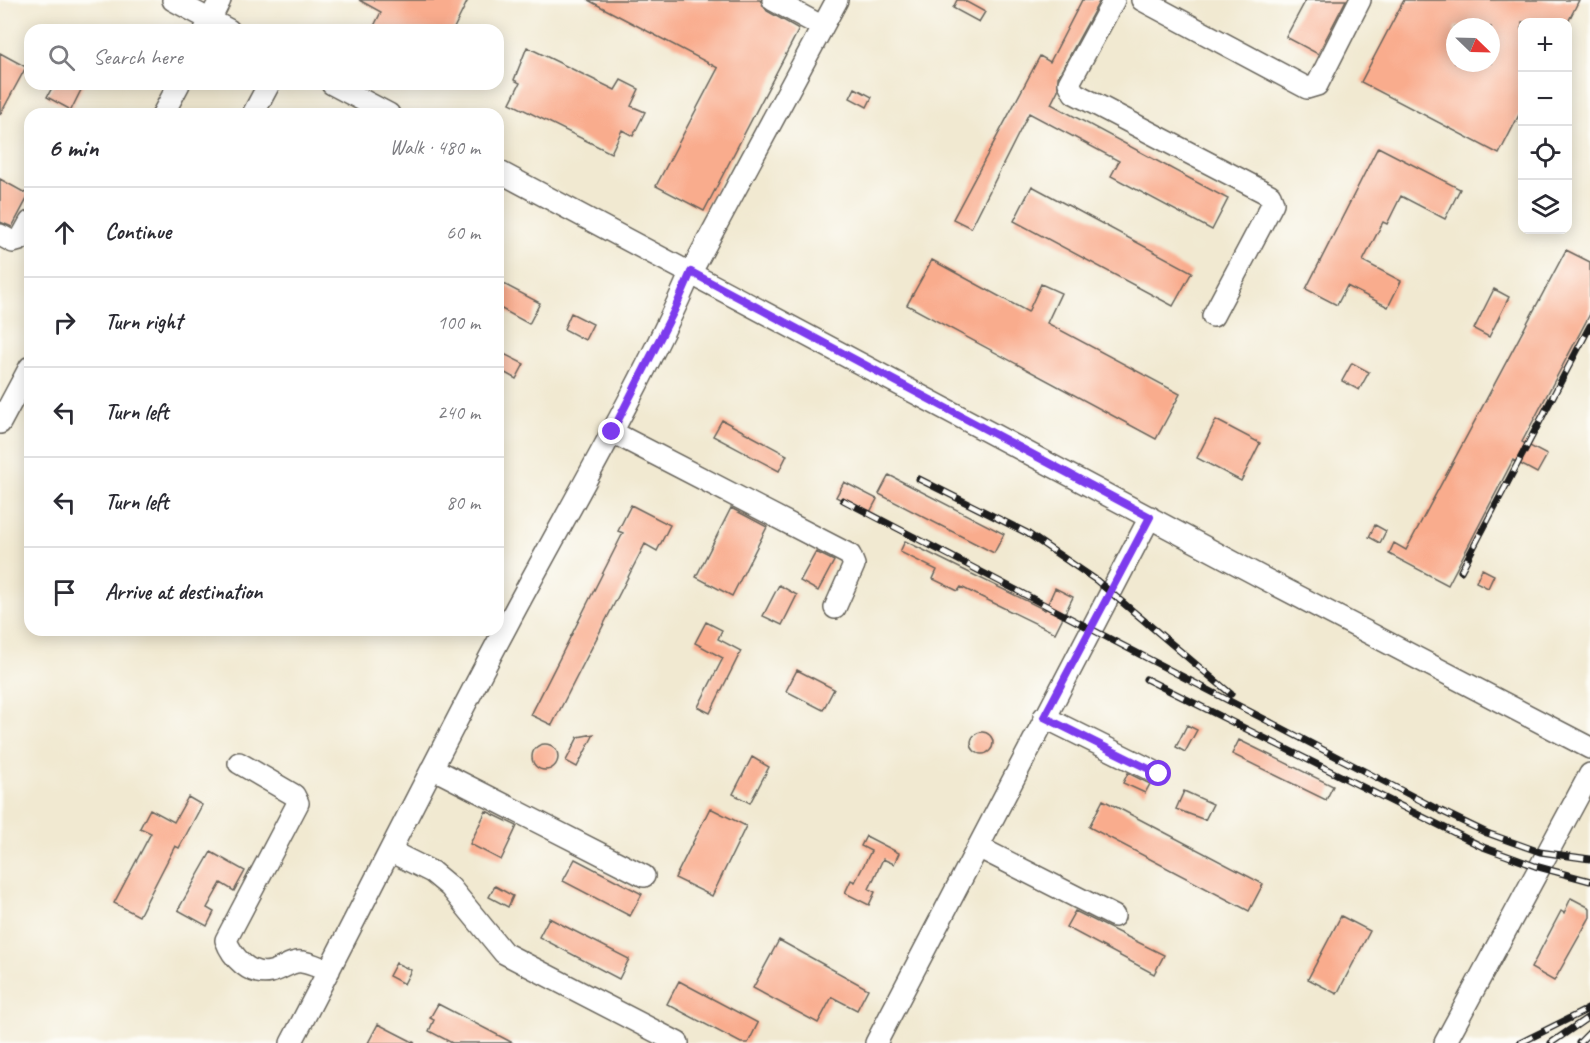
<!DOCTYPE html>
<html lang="en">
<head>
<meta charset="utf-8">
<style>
	body { margin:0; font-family:Caveat,sans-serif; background:#f7f7f7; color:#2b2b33 }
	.controls { position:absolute; right:18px; top:18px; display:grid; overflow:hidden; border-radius:12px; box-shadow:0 3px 15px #0003 }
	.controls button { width:54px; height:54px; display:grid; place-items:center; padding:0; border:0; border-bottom:2px solid #e1e1e2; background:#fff; color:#2b2b33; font:30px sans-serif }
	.compass { position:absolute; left:1446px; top:18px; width:54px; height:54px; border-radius:50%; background:#fff; box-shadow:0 3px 15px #0003; rotate:113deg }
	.stop { position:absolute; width:18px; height:18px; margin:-14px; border:4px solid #7c3aed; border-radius:50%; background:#fff }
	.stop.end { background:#7c3aed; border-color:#fff; box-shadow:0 2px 6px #0008 }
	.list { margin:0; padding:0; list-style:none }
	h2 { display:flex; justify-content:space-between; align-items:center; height:78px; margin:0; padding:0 24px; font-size:26px }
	h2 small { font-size:20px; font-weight:400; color:#7c7c81 }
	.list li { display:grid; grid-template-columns:39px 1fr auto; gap:18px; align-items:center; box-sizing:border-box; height:90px; padding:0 24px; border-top:2px solid #e1e1e2 }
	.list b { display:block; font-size:22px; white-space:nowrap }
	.list em { font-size:20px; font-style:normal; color:#7c7c81 }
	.icon { flex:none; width:33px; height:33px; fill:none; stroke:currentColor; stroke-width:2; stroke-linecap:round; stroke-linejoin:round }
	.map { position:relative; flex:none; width:1590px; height:1043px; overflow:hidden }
	.search { position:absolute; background:#fff; box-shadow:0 3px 15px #0003; left:24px; top:24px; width:480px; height:66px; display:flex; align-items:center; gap:15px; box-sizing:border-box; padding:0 21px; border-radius:18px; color:#7c7c81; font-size:22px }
	.panel { position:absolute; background:#fff; box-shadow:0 3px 15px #0003; left:24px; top:108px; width:480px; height:528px; border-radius:18px }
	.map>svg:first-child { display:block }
</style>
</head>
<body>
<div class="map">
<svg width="1590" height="1043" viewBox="0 0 1590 1043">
	<rect width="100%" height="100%" fill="#fdfcf7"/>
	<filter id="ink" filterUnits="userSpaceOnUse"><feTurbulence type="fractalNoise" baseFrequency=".0167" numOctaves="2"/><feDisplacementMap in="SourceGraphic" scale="12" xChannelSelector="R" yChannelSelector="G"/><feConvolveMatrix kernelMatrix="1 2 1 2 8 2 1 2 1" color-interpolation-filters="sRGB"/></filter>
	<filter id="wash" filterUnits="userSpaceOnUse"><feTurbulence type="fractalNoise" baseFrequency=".008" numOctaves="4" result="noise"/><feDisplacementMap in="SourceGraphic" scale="24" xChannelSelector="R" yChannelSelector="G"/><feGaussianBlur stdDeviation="1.35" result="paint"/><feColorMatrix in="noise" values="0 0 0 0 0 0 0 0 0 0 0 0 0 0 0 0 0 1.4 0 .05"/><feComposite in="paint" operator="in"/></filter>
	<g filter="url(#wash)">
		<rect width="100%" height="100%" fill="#f1e9d1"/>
		<g id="blocks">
			<path fill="#f9ac8d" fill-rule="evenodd" d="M 359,0 L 468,0 L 453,30 L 372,30 L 381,12 Z
				M 588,0 L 760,0 L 767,11 L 799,29 L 704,211 L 656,186 L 718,68 Z
				M 957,0 L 963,0 L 985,12 L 979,22 L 953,8 Z
				M 1082,0 L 1100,0 L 1058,77 L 1058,90 L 1051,104 L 1228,199 L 1212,230 L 1111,176 L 1119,161 L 1029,113 L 971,228 L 953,219 L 1040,56 L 1050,62 Z
				M 1306,0 L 1346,0 L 1318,54 L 1286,37 Z
				M 1404,0 L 1579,0 L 1568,22 L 1522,22 L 1522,109 L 1499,154 L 1361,82 ZM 1455,27 L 1491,27 L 1491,63 L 1455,63 Z
				M 527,47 L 615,90 L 621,80 L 639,89 L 631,106 L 645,112 L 633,136 L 622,130 L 611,153 L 510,103 L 520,83 L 514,80 Z
				M 0,53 L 26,67 L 0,115 Z
				M 54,84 L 84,84 L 71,110 L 47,97 Z
				M 855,88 L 872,97 L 867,107 L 850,98 Z
				M 1378,147 L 1460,189 L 1445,219 L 1401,196 L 1387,224 L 1383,222 L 1363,261 L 1401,281 L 1388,307 L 1347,286 L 1337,305 L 1306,289 Z
				M 0,179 L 29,195 L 12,227 L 0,222 Z
				M 1032,186 L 1192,272 L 1173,306 L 1014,221 Z
				M 1566,250 L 1590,262 L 1590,314 L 1522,442 L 1547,455 L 1537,473 L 1513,460 L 1448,585 L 1389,554 L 1394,543 L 1406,550 Z
				M 932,260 L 1028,312 L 1041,284 L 1061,293 L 1047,323 L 1180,394 L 1156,439 L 907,305 Z
				M 498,281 L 540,303 L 529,324 L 498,307 Z
				M 1494,289 L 1509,297 L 1489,337 L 1474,329 Z
				M 571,313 L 593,324 L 585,340 L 564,329 Z
				M 498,351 L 524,364 L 516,379 L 498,369 Z
				M 1352,363 L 1369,372 L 1359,390 L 1342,381 Z
				M 722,420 L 787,455 L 779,471 L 713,436 Z
				M 1216,420 L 1260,443 L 1241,481 L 1197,458 Z
				M 889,475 L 1004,534 L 994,553 L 879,494 Z
				M 844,482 L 877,499 L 869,514 L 836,497 Z
				M 631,505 L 670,525 L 657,551 L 645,544 L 552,725 L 531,715 L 623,533 L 618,531 Z
				M 731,508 L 767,527 L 732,596 L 696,577 Z
				M 1375,525 L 1386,531 L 1380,543 L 1369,537 Z
				M 905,541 L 1045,610 L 1055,588 L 1073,597 L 1055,633 L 961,587 L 958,591 L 933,579 L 937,570 L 900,552 Z
				M 816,552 L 834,561 L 818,591 L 800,581 Z
				M 1482,569 L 1494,575 L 1488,588 L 1476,582 Z
				M 779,585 L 797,595 L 782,625 L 763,616 Z
				M 706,622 L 722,630 L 718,639 L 741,651 L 710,713 L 698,707 L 723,658 L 695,643 Z
				M 797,670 L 834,689 L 823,710 L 786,691 Z
				M 1187,725 L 1197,730 L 1185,752 L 1176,747 Z
				M971 743a11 11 0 1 1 22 0a11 11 0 1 1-22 0Z
				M 594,734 L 577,767 L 566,761 L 578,737 Z
				M 1239,740 L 1333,786 L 1326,800 L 1232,754 Z
				M532 757a13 13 0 1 1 26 0a13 13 0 1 1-26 0Z
				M 752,757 L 769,767 L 750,803 L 733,794 Z
				M 1128,773 L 1150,784 L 1145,793 L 1123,783 Z
				M 1184,791 L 1213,804 L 1205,820 L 1176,809 Z
				M 188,797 L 202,805 L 179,848 L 175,846 L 139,916 L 114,903 L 151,833 L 140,828 L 150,809 L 174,822 Z
				M 1103,800 L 1263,884 L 1249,911 L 1089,827 Z
				M 710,808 L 746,826 L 712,896 L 675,878 Z
				M 486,811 L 517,826 L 501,860 L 470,844 Z
				M 866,836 L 899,853 L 894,864 L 883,859 L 869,889 L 875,892 L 869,905 L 845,893 L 851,880 L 855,882 L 871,851 L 861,846 Z
				M 211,852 L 245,871 L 234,891 L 221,883 L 207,908 L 214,912 L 207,926 L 178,910 Z
				M 575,859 L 642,894 L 630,916 L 563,881 Z
				M 495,886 L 513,896 L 508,907 L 489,897 Z
				M 1571,898 L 1590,908 L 1590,917 L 1554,981 L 1531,968 L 1561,911 L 1564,913 Z
				M 1075,911 L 1164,955 L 1154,974 L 1066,927 Z
				M 1341,916 L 1370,931 L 1337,994 L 1308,979 Z
				M 549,918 L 629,959 L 619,979 L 539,937 Z
				M 779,940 L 868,989 L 857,1010 L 832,997 L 818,1023 L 753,988 Z
				M 396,963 L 411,970 L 404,984 L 389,976 Z
				M 679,981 L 758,1023 L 748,1043 L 741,1043 L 667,1004 Z
				M 438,1004 L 513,1043 L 452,1043 L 429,1031 L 434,1020 L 430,1018 Z
				M 378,1024 L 415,1043 L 368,1043 Z"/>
		</g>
	</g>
	<g filter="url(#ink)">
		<use href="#blocks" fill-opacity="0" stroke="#67645b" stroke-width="1.5"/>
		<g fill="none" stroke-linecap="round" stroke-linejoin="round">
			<g stroke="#67645b" stroke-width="24">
				<path id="minor" d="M 173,0 L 229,30
					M 773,0 L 821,26
					M 1114,0 L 1069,83 L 1074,93 L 1270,195 L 1273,203 L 1213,316
					M 1142,0 L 1307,88 L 1317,85 L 1360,0
					M 205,30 L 220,0
					M 332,84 L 389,114
					M 163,114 L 179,84
					M 253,114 L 269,84
					M 498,171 L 1265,579 L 1590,748
					M 0,235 L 13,242 L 20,240 L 30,222
					M 0,423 L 30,367
					M 612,432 L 850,555 L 854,565 L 835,608
					M 1044,717 L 1159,774
					M 239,763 L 294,795 L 298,803 L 226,940 C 232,957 250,977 271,972 C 281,970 292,960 302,962 C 311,963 320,968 329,971
					M 432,768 L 644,876
					M 978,847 L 1114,916
					M 390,851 L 432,872 L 450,887 L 504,953 L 678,1043
					M 291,1043 C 364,904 433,763 507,625 C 569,508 638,393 691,272 L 837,0
					M 876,1043 L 1150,517
					M 1445,1043 L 1590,774"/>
			</g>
			<use href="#minor" stroke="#fff" stroke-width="21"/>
			<g stroke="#1c1c1c" stroke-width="7">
				<path id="rail" d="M 919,479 L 1027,533 L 1096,580 L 1231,694
					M 843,500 L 1439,810 L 1487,833 L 1540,852 L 1590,859
					M 1461,571 L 1590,326
					M 1146,679 L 1483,847 L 1535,866 L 1590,881
					M 1520,1043 L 1590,1008
					M 1551,1043 L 1590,1016
					M 1579,1043 L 1590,1032"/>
			</g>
			<use href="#rail" stroke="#fdfcf7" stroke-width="4.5" stroke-dasharray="14" stroke-linecap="butt"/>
		</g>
	</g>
	<g fill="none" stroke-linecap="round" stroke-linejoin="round" filter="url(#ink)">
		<path stroke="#7c3aed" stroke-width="8" d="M 612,432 L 674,311 L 691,272 L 1150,517 L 1044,717 L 1159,774"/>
	</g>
</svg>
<div class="controls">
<button>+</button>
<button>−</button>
<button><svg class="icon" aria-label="locate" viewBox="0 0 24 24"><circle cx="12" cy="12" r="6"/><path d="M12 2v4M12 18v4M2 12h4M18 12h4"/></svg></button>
<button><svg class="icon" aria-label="layers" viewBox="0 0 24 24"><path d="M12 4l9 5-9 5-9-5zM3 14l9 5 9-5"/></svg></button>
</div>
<svg class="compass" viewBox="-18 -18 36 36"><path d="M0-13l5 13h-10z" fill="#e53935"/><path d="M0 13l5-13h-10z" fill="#7c7c81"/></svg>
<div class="stop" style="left:1159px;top:774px"></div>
<div class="stop end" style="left:612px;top:432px"></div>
<div class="search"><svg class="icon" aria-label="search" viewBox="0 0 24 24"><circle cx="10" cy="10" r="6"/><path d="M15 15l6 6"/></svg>Search here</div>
<section class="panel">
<h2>6 min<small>Walk · 480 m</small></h2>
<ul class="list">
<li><svg class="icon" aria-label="ahead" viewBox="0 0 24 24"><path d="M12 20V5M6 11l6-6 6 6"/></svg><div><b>Continue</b></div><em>60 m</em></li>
<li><svg class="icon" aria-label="right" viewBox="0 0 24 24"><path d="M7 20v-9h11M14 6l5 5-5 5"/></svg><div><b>Turn right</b></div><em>100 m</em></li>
<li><svg class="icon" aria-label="left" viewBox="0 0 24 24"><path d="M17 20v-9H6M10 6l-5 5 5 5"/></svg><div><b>Turn left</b></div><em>240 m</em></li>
<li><svg class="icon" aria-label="left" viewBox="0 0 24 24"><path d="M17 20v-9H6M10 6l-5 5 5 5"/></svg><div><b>Turn left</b></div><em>80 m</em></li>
<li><svg class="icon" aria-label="arrive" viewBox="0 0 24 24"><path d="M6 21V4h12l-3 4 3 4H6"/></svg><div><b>Arrive at destination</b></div></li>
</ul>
</section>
</div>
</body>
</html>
